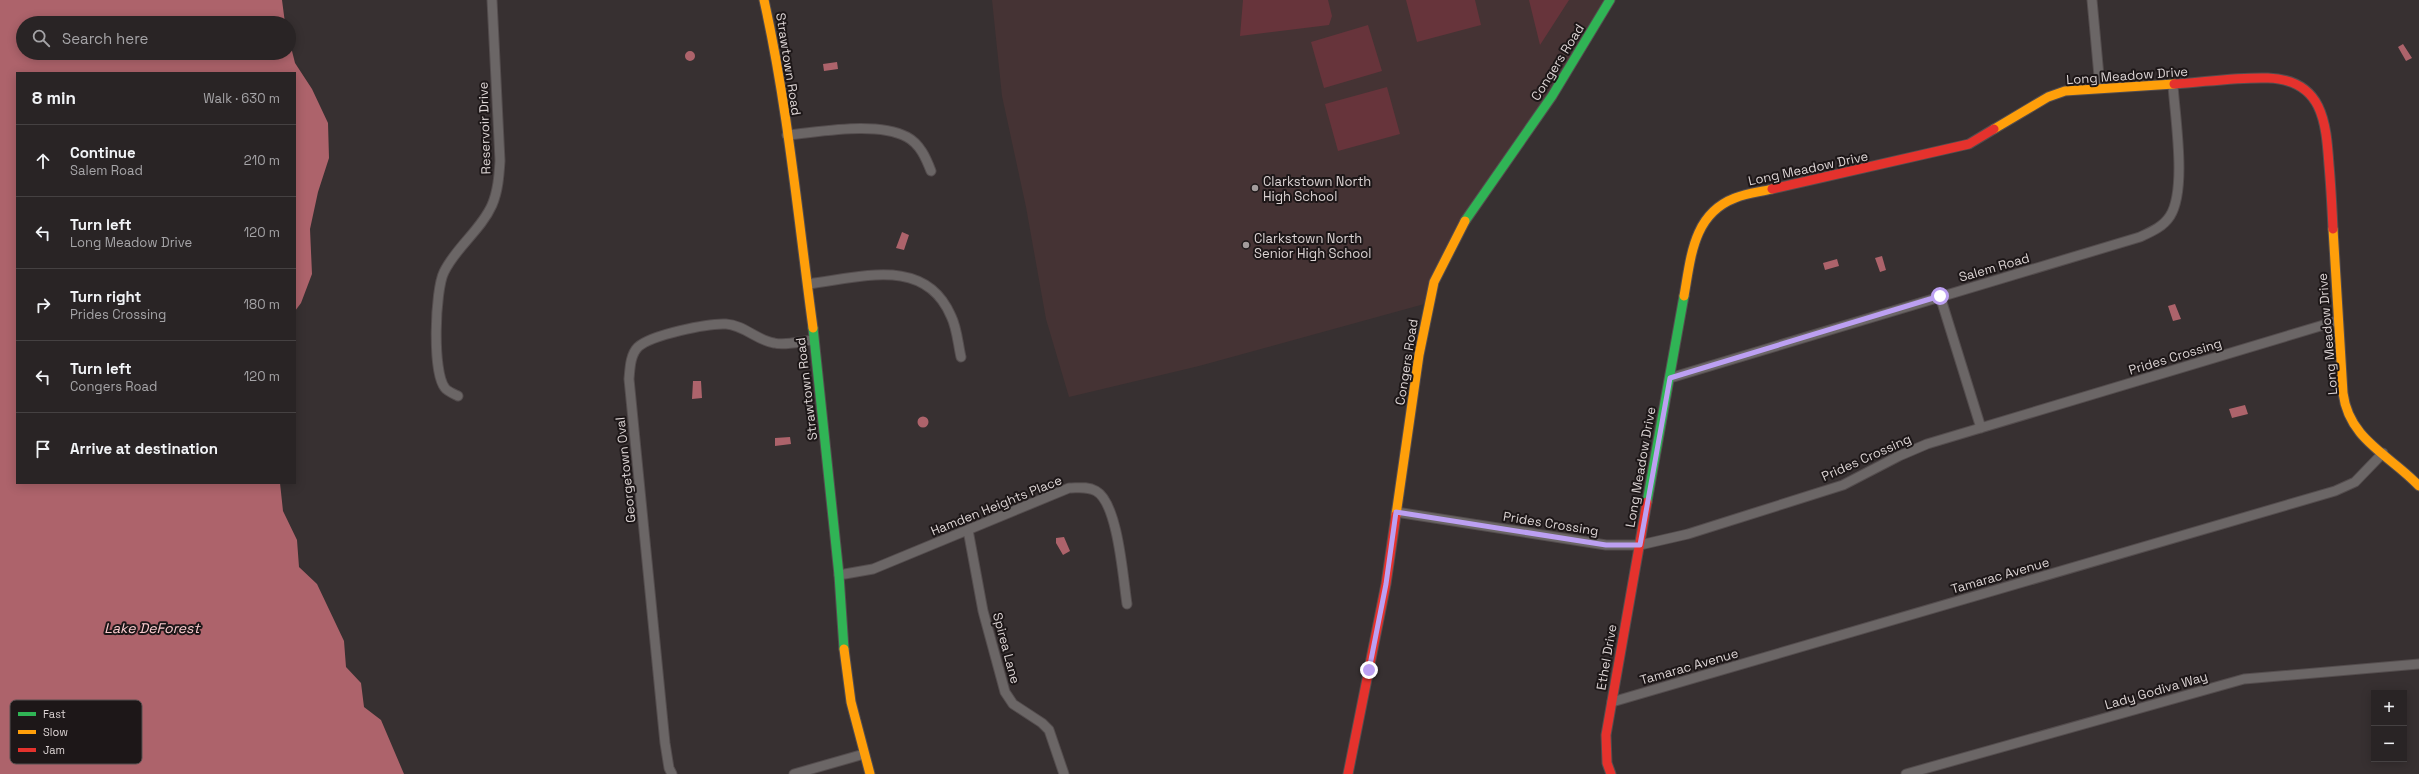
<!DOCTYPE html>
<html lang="en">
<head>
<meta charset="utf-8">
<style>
	body { margin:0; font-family:"Space Grotesk",sans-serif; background:#353032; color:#f1f3f6 }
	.controls { position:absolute; right:12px; bottom:12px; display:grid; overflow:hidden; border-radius:0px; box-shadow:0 2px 10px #0003 }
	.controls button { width:36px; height:36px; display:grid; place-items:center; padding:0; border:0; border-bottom:1px solid #454142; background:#292425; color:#f1f3f6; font:20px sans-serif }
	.stop { position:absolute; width:12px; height:12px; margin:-9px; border:3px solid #bca0f2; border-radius:50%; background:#fff }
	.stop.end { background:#bca0f2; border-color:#fff; box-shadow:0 1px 4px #0008 }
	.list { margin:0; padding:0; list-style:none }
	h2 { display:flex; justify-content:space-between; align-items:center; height:52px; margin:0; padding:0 16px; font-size:17px }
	h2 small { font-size:13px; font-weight:400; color:#a5a4a7 }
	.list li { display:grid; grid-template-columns:26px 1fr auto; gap:12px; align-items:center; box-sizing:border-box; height:72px; padding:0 16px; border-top:1px solid #454142 }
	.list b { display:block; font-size:15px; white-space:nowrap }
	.list p { margin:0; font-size:13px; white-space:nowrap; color:#a5a4a7 }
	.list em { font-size:13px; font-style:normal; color:#a5a4a7 }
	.icon { flex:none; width:22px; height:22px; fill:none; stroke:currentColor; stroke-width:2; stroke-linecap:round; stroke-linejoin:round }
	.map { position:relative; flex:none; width:2419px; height:774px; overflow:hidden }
	.search { position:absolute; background:#292425; box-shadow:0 2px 10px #0003; left:16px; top:16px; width:280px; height:44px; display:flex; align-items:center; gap:10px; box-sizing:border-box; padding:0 14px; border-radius:22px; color:#a5a4a7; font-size:15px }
	.panel { position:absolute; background:#292425; box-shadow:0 2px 10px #0003; left:16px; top:72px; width:280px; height:412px; border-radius:0px }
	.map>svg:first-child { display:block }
</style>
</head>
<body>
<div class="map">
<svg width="2419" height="774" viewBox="0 0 2419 774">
	<rect width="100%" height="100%" fill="#373031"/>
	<path fill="#453334" d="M 992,0 L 1610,0 L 1460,228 L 1428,303 L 1199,366 L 1069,397 L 1046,319 L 1026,207 L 1002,96 Z"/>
	<path fill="#67343b" d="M 1243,0 L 1328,0 L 1332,16 L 1329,25 L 1240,36 Z
		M 1406,0 L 1475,0 L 1481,25 L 1417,42 Z
		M 1529,0 L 1569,0 L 1540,45 Z
		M 1368,25 L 1382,71 L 1324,88 L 1311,42 Z
		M 1387,87 L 1400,134 L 1338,151 L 1325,104 Z"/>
	<path fill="#ad636b" d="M 0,0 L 282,0 L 285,23 L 23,23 L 23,53 L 289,53 L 289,39 L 295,63 L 312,89 L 328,123 L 329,158 L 318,192 L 310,229 L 312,274 L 301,303 L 295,311 L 295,73 L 17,73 L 17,483 L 280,483 L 283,511 L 297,540 L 299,567 L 317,584 L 344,641 L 346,667 L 361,683 L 364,707 L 381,720 L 404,774 L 0,774 Z
		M 2403,44 L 2412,58 L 2406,61 L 2398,47 Z
		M685 56a5 5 0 1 1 10 0a5 5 0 1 1-10 0Z
		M 837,62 L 838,69 L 824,71 L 823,64 Z
		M 902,232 L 909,235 L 904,250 L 896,248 Z
		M 1882,256 L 1886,270 L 1880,272 L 1875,258 Z
		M 1837,259 L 1839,266 L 1825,270 L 1823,263 Z
		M 2175,304 L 2181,319 L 2173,321 L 2168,306 Z
		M 693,381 L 701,381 L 702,398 L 692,399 Z
		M 2245,405 L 2248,414 L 2232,418 L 2229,409 Z
		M917.5 422a5.5 5.5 0 1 1 11 0a5.5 5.5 0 1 1-11 0Z
		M 790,437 L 791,444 L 775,446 L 775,438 Z
		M 1064,537 L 1070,551 L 1063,555 L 1056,543 L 1056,538 Z"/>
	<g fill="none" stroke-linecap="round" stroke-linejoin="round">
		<g stroke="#544d4e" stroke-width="11">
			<path id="street" d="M 2092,0 L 2100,87
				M 787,135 C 821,132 876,121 907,137 C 920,144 926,158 931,171
				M 808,284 C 859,278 925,255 951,316 C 957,328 958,344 961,357
				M 1940,296 L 1981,428
				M 1670,378 L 2140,237 C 2151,232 2163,227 2170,216 C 2187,189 2175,118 2173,85
				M 458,396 C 454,394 447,391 445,388 C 432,372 435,290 444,272 C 456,247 481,230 492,205 C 498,191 499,176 500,161 L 492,0
				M 1396,512 L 1606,545 L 1640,545 L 1688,534 L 1843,485 L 1899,456 L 1927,444 L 2337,321
				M 968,530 L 983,611 L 1005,692 L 1013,704 L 1042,723 L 1049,730 L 1064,774
				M 839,575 L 873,569 L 1069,488 C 1078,488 1087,486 1096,491 C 1118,503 1123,578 1127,604
				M 1612,702 L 2335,491 L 2355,482 L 2383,453
				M 672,774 L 669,768 L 665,743 L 629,379 C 630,369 630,355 638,347 C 651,335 708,323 726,324 C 744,325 756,340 774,343 C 786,346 801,341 813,340
				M 794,774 L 864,754
				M 1906,774 L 2244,679 L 2419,664"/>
		</g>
		<g stroke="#544d4e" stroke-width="11">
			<path id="fast" d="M 1465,221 L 1552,96 L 1610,0
				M 813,328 L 839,575 L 844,649
				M 1647,502 L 1684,296"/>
		</g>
		<g stroke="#544d4e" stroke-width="11">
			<path id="slow" d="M 764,0 C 788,107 798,218 813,328
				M 1994,129 L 2048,97 L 2065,91 L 2174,84
				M 2333,229 L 2343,393 C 2349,440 2390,455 2419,486
				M 1684,296 C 1691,257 1693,214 1735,198 C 1747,193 1760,192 1772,189
				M 1396,515 L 1419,355 L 1434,282 L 1465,221
				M 844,649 L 851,702 L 870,774"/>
		</g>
		<g stroke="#544d4e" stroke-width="11">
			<path id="jam" d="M 2174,84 C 2205,82 2237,77 2268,78 C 2323,80 2326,122 2329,165 C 2331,187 2332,208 2333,229
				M 1772,189 L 1969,144 L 1994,129
				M 1348,774 L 1386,584 L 1396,515
				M 1611,774 L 1607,763 L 1606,735 L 1647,502"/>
		</g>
		<use href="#street" stroke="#6b6666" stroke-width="9"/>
		<use href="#fast" stroke="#30b455" stroke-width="9"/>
		<use href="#slow" stroke="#ff9f0a" stroke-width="9"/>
		<use href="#jam" stroke="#e5322d" stroke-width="9"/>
	</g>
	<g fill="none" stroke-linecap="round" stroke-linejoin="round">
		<path stroke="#bca0f2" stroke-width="5" d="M 1369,670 L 1386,584 L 1396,512 L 1606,545 L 1640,545 L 1670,378 L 1940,296"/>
	</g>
	<g fill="#a29b9b" stroke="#1d1718" stroke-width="1.5">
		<circle cx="1255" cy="188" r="4"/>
		<circle cx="1246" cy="245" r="4"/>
	</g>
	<g text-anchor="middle" stroke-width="4" stroke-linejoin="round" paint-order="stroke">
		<g font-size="13" fill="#dcd4d4" stroke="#1d1718">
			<text transform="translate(1557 62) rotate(-58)" y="5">Congers Road</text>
			<text transform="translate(789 64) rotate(81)" y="5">Strawtown Road</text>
			<text transform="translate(2127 75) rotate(-4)" y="5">Long Meadow Drive</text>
			<text transform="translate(484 128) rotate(-92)" y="5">Reservoir Drive</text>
			<text transform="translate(1808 168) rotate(-12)" y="5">Long Meadow Drive</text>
			<text transform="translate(1994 267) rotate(-16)" y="5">Salem Road</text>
			<text transform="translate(2327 334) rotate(-95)" y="5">Long Meadow Drive</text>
			<text transform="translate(2175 356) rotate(-17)" y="5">Prides Crossing</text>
			<text transform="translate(1406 362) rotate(-81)" y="5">Congers Road</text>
			<text transform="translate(806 389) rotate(-97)" y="5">Strawtown Road</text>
			<text transform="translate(1866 457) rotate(-24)" y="5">Prides Crossing</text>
			<text transform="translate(1640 467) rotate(-80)" y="5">Long Meadow Drive</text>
			<text transform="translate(625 470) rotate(-96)" y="5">Georgetown Oval</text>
			<text transform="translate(996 505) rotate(-22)" y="5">Hamden Heights Place</text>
			<text transform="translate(1551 523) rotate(9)" y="5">Prides Crossing</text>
			<text transform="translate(2000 575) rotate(-16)" y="5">Tamarac Avenue</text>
			<text transform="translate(1007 648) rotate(75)" y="5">Spirea Lane</text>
			<text transform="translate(1606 657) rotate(-80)" y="5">Ethel Drive</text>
			<text transform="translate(1689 666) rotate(-16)" y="5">Tamarac Avenue</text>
			<text transform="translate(2156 690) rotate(-16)" y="5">Lady Godiva Way</text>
		</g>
		<g font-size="13" fill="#dcd4d4" stroke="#1d1718" text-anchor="start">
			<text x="1263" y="186">Clarkstown North<tspan x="1263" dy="15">High School</tspan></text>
			<text x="1254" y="243">Clarkstown North<tspan x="1254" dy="15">Senior High School</tspan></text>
		</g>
		<g font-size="14" font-style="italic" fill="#fbcccf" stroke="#1d1718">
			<text x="152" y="633">Lake DeForest</text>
		</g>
	</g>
	<rect x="10" y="700" width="132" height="64" rx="6" fill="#1d1718" stroke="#565050" stroke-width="1"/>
	<rect x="18" y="712" width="18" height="4" fill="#30b455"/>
	<rect x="18" y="730" width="18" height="4" fill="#ff9f0a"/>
	<rect x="18" y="748" width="18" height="4" fill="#e5322d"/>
	<g font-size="11" fill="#dcd4d4">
		<text x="43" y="718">Fast</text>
		<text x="43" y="736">Slow</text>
		<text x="43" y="754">Jam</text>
	</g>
</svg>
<div class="controls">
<button>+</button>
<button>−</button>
</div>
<div class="stop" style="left:1940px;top:296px"></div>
<div class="stop end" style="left:1369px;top:670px"></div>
<div class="search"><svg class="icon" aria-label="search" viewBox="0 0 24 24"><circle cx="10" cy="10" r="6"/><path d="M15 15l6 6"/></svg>Search here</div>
<section class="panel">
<h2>8 min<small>Walk · 630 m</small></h2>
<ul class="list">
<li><svg class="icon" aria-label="ahead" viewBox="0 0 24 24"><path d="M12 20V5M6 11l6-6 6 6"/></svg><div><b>Continue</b><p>Salem Road</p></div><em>210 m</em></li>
<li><svg class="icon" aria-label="left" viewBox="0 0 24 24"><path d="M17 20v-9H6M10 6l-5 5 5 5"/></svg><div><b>Turn left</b><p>Long Meadow Drive</p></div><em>120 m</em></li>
<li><svg class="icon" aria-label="right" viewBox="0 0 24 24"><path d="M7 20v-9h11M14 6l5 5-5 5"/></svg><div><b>Turn right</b><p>Prides Crossing</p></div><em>180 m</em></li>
<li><svg class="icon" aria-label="left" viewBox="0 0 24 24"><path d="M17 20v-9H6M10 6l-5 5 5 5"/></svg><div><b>Turn left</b><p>Congers Road</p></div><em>120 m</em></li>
<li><svg class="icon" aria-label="arrive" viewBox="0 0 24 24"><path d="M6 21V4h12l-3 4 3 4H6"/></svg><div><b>Arrive at destination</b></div></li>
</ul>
</section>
</div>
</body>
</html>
